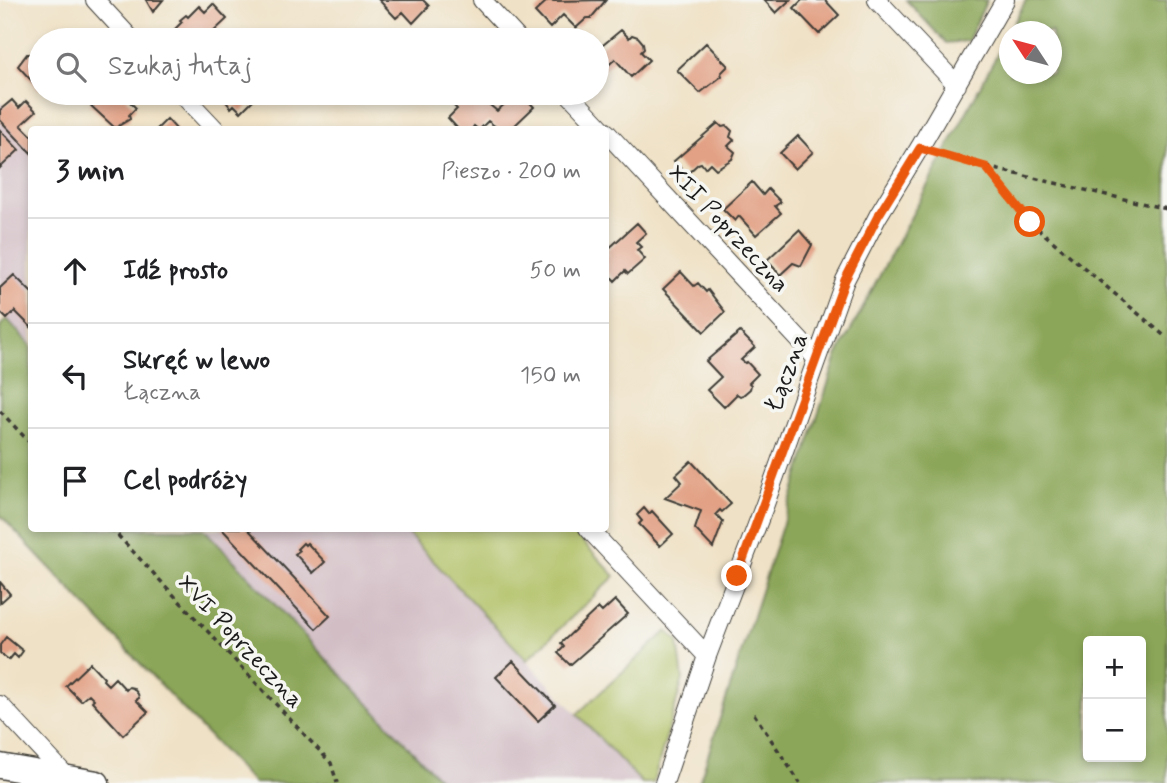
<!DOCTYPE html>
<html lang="pl">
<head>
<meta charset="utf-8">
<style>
	body { margin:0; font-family:Mynerve,sans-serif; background:#f6f6f6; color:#202124 }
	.controls { position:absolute; right:21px; bottom:21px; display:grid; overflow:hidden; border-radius:7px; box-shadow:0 4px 10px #0003 }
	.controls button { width:63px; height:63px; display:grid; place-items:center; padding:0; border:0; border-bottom:2px solid #e0e0e0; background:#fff; color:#202124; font:35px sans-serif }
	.compass { position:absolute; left:999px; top:21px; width:63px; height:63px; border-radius:50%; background:#fff; box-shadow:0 4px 10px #0003; rotate:306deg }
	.stop { position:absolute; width:21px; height:21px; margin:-16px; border:5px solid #ea580c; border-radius:50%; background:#fff }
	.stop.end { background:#ea580c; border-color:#fff; box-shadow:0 2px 7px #0008 }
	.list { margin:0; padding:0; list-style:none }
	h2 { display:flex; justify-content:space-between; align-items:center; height:91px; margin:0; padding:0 28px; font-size:30px }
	h2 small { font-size:23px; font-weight:400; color:#757577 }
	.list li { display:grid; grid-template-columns:46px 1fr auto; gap:21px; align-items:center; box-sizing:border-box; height:105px; padding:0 28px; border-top:2px solid #e0e0e0 }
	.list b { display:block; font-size:26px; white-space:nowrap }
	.list p { margin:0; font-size:23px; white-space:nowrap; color:#757577 }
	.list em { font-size:23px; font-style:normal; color:#757577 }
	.icon { flex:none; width:38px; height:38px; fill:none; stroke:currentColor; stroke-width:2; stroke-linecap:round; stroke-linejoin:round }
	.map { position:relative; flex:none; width:1167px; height:783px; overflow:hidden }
	.search { position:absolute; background:#fff; box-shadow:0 4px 10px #0003; left:28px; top:28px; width:581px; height:77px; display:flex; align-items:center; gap:18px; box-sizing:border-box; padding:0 24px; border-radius:38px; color:#757577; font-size:26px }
	.panel { position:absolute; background:#fff; box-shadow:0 4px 10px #0003; left:28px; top:126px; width:581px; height:406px; border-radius:7px }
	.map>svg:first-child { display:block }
</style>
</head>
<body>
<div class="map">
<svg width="1167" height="783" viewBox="0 0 1167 783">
	<rect width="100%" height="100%" fill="#f6f6f2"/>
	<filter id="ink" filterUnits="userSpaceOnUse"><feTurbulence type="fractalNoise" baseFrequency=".0143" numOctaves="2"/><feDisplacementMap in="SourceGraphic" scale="14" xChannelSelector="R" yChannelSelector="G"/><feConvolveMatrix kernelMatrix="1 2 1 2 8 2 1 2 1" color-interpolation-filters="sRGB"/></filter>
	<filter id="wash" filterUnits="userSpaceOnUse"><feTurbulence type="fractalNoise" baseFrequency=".00686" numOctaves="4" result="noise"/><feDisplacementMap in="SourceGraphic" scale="28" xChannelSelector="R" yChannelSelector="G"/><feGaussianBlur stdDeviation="1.57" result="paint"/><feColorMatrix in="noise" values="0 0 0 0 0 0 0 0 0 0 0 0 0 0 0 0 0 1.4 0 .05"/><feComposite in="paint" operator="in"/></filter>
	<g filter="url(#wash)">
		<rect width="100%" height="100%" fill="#efe1c5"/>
		<path fill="#d2bdc5" d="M 0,102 L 31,136 L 31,346 L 0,312 Z
			M 204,529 L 403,529 L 642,783 L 443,783 Z"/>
		<path fill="#afbf62" stroke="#666e3f" stroke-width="2" d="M 403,529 L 571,529 L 615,576 L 527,660 Z
			M 667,631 L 678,642 L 683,679 L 653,783 L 642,783 L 577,714 Z"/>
		<path fill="#8ba658" stroke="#54613a" stroke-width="2" fill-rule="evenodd" d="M 906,0 L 987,0 L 968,41 L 946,43 Z
			M 1026,0 L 1167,0 L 1167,783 L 699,783 L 837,356 ZM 1010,32 L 1052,32 L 1052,74 L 1010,74 ZM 1088,641 L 1141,641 L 1141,757 L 1088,757 Z
			M 7,319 L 31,346 L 32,528 L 204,529 L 443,783 L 253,783 L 0,515 L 0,326 Z"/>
		<g id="blocks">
			<path fill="#e2a084" d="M 146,0 L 163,0 L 153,12 Z
				M 379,0 L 423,0 L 429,6 L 413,23 L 403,12 L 396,18 Z
				M 548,0 L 554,1 L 606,0 L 591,18 L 587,18 L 576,28 L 563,15 L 550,28 L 535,12 Z
				M 764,0 L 790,0 L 776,13 Z
				M 802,0 L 825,0 L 839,15 L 819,34 L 794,8 Z
				M 213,4 L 227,19 L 211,34 L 216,40 L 181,40 L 184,38 L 175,29 L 182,22 L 180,20 L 186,15 L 188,17 L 199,6 L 205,12 Z
				M 621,30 L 629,38 L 632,35 L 638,37 L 643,43 L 644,49 L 641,52 L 649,60 L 631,77 L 615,59 L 599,74 L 597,71 L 597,50 Z
				M 706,43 L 728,66 L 721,73 L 722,76 L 700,93 L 677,70 Z
				M 40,46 L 40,90 L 18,66 L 27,54 L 31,54 Z
				M 86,93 L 117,93 L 122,98 L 124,96 L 136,108 L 129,115 L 130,119 L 115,128 L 89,104 L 94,101 Z
				M 231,93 L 250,93 L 255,98 L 241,112 L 234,105 L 231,108 L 224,99 Z
				M 455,93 L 481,93 L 478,95 L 497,111 L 517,93 L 521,93 L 534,107 L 510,130 L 500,130 L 488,121 L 479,130 L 474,126 L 471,130 L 459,130 L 448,118 L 457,109 L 448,100 Z
				M 12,100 L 19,108 L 26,101 L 36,111 L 21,125 L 32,136 L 32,154 L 0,120 L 0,110 Z
				M 167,119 L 177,130 L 156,130 Z
				M 718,123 L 722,127 L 727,126 L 732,131 L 730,137 L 734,140 L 728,146 L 735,152 L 732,159 L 716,169 L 710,163 L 705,168 L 701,163 L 698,164 L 687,174 L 674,161 Z
				M 0,130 L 19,150 L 0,168 Z
				M 798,136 L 813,152 L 795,169 L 780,153 Z
				M 752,182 L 763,195 L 768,189 L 781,202 L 775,206 L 781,213 L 756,235 L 739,216 L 735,221 L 723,209 Z
				M 637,223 L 646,233 L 636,242 L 641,247 L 637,250 L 645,259 L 628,274 L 625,271 L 615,281 L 606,271 L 606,257 L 609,254 L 606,251 Z
				M 799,230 L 812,245 L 801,266 L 793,263 L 780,275 L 767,260 Z
				M 681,272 L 694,286 L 698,283 L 706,292 L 708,290 L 725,312 L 704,332 L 663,289 Z
				M 14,275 L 32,293 L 32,328 L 15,311 L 7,319 L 0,312 L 0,288 Z
				M 740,332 L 755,347 L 741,360 L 745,363 L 747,362 L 758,374 L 749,383 L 751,385 L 750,389 L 743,395 L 740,396 L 737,394 L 724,407 L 707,390 L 721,377 L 706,361 Z
				M 691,461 L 731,504 L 722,512 L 720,510 L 716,514 L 723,522 L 713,548 L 695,529 L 701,511 L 665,498 L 682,482 L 676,475 Z
				M 644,508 L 649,514 L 652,511 L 673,534 L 660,546 L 639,524 L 642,521 L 637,515 Z
				M 221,528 L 247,528 L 330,616 L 316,629 Z
				M 303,543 L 305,545 L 307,543 L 325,562 L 313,573 L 295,554 L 299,551 L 297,549 Z
				M 0,582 L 10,594 L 0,603 Z
				M 615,600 L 628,614 L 570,665 L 558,653 L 564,647 L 561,643 L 598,608 L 602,612 Z
				M 6,637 L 23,651 L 18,658 L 14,654 L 9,660 L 0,653 L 0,645 Z
				M 513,661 L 555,705 L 538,721 L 496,677 Z
				M 90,663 L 104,678 L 103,680 L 108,685 L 115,678 L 126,690 L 129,687 L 133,688 L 138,694 L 139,698 L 136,700 L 148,712 L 123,735 L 92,701 L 94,699 L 89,694 L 81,701 L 66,686 Z"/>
		</g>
	</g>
	<g filter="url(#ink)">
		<use href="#blocks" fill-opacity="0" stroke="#3c3a35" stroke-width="2"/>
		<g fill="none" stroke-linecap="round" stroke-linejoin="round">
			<g stroke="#3c3a35" stroke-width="20">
				<path id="street" d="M 95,0 L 132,40
					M 482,0 L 519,40
					M 877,0 L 957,85
					M 181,93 L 216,130
					M 568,93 L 603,130
					M 606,132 L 816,358
					M 588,528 L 707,656
					M 0,705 L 67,777
					M 664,783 L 707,656 L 765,504 L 845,280 L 878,216 L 920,147 L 1005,0"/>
			</g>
			<g stroke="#3c3a35" stroke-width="27">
				<path id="secondary" d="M 0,766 L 97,783"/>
			</g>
			<path stroke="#3c3a35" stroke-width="3.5" stroke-dasharray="5 5" stroke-linecap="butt" d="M 938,153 L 986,167 L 1167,209
				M 986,167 L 1030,222 L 1167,338
				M 0,411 L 32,445
				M 111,528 L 331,763 L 337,783
				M 754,714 L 800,783"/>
			<use href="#street" stroke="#fff" stroke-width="18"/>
			<use href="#secondary" stroke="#fff" stroke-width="24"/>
		</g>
	</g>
	<g fill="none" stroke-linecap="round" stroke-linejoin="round" filter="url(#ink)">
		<path stroke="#ea580c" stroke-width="9" d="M 737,576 L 845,280 L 878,216 L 920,148 L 986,167 L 1030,222"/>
	</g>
	<g text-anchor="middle" stroke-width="7" stroke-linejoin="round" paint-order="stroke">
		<g font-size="24" fill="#1c1c1c" stroke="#f6f6f2">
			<text transform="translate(729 228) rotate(47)" y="8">XII Poprzeczna</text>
			<text transform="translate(786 372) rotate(-70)" y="8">Łączna</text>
			<text transform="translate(241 641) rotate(47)" y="8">XVI Poprzeczna</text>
		</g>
	</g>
</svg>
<div class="controls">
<button>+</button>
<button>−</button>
</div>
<svg class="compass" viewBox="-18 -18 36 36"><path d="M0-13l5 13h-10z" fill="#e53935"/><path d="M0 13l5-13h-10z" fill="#757577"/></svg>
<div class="stop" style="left:1030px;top:222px"></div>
<div class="stop end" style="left:737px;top:576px"></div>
<div class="search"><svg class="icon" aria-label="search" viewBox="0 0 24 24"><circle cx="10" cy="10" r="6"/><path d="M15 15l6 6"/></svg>Szukaj tutaj</div>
<section class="panel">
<h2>3 min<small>Pieszo · 200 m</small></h2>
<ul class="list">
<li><svg class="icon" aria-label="ahead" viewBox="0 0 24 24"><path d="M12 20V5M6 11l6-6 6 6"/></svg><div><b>Idź prosto</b></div><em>50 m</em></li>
<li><svg class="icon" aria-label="left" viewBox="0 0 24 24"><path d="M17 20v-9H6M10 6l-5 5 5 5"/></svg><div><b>Skręć w lewo</b><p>Łączna</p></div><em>150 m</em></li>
<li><svg class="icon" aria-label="arrive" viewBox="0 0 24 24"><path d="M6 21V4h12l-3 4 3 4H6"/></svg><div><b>Cel podróży</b></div></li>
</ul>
</section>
</div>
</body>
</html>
